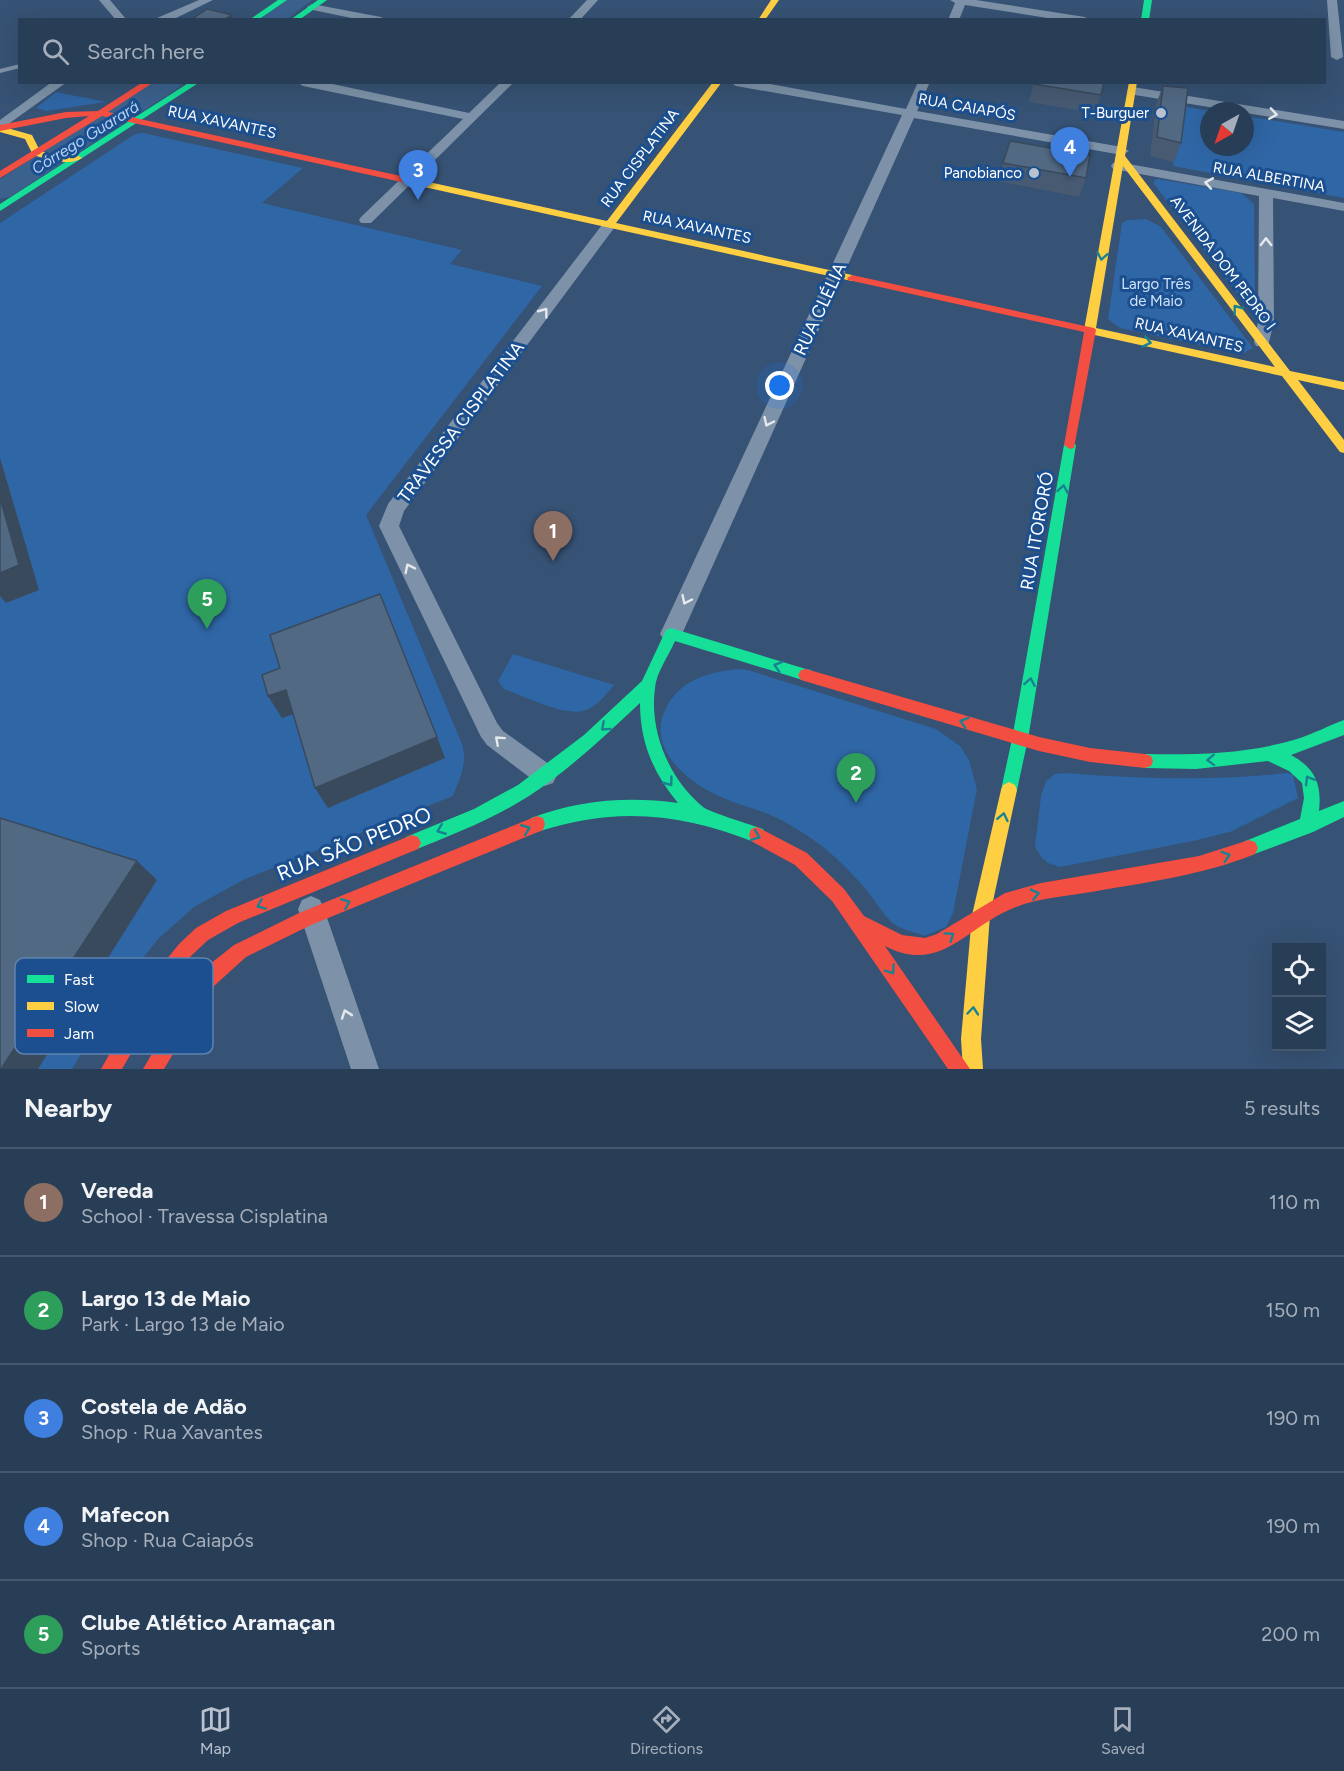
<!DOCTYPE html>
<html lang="en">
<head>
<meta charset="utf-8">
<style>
	body { margin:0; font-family:Figtree,sans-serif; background:#30455d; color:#f1f3f6 }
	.controls { position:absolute; right:18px; bottom:18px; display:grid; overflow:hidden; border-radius:0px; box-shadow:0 6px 24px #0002 }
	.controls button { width:54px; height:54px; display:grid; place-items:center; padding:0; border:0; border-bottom:2px solid #44576d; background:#283e57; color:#f1f3f6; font:30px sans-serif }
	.compass { position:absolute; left:1200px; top:102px; width:54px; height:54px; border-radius:50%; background:#283e57; box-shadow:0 6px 24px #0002; rotate:220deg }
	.you { position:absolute; left:780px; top:386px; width:21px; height:21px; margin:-15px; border:4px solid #fff; border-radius:50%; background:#1a73e8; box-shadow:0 0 0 9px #1a73e833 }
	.badge { display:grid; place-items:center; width:39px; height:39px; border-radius:50%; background:#b9c2ce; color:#fff; font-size:20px; font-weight:700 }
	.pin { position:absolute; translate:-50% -50px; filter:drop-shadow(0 2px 3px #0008) }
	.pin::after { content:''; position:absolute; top:32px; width:21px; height:18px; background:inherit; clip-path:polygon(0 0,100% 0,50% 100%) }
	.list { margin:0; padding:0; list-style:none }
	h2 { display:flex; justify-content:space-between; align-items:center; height:78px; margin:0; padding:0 24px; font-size:26px }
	h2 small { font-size:20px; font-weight:400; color:#a5aeba }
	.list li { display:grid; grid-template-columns:39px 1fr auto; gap:18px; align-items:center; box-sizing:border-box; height:108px; padding:0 24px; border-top:2px solid #44576d }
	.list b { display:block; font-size:22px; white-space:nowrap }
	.list p { margin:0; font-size:20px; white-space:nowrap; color:#a5aeba }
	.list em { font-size:20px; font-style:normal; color:#a5aeba }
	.icon { flex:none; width:33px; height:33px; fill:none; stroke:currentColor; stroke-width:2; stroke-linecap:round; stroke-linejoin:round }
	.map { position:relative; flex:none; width:1344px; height:1069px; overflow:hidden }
	.search { position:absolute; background:#283e57; box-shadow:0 6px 24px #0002; left:18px; right:18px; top:18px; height:66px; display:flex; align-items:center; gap:15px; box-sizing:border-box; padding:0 21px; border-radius:0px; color:#a5aeba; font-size:22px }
	.sheet { height:618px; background:#283e57 }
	nav { display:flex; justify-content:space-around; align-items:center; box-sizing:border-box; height:84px; border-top:2px solid #44576d; background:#283e57; font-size:16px; color:#a5aeba }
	nav a { display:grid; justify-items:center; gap:3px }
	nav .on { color:#b9c2ce }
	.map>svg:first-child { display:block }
</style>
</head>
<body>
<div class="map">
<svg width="1344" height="1069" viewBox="0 0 1344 1069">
	<rect width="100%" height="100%" fill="#365274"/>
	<path fill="#2f66a5" d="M 56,92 L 106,102 L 46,111 L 36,108 Z
		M 1181,106 L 1211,111 L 1209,147 L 1245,147 L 1245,116 L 1344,132 L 1344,198 L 1173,166 Z
		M 143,133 L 303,168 L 262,203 L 462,250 L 450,264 L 542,286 L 366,515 L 462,744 C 468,763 460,778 453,796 L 243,880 L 194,907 L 158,939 L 127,979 L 72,1069 L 0,1069 L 0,223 L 135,134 Z
		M 1158,179 L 1241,193 L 1254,204 L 1255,301 L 1243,301 L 1154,184 L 1154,180 Z
		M 1146,219 L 1161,227 L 1253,348 L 1244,353 L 1238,353 L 1120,328 L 1108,319 L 1122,223 L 1128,220 Z
		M 513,654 L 614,685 C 606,695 597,706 586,710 C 567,718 524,696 504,689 L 498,681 Z
		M 738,669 L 748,670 L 936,729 L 960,746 L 969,760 L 977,789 L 953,913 L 946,927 L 924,936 C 915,932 902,930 894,924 C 884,916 876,902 868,892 C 852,873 833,853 812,839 C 799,830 783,820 768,814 C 753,808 736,804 721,797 C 688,783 645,748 666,708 C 680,680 708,672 738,669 Z
		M 1065,773 C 1140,779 1213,781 1287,773 L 1293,775 L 1298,798 L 1230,832 L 1193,841 L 1060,867 L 1048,863 L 1042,858 L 1035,847 L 1041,796 L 1046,781 L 1055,774 Z"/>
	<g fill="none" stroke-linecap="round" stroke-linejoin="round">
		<path fill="#3b618d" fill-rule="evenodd" d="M 286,0 L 312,0 L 286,20 L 259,20 Z
			M 154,82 L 183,82 L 180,87 L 10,197 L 0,199 L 0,179 Z"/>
		<path fill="#7d92a8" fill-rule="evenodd" d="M 20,64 L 20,68 L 0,73 L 0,69 Z"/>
		<path fill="#7d92a8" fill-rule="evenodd" d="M 99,0 L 110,0 L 126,19 L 157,18 L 199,0 L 213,0 L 172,20 L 116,20 Z
			M 587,0 L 598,0 L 580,20 L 568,20 Z
			M 950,0 L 976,0 L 1085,17 L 1090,20 L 1060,20 L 965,5 L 959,20 L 948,20 L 955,3 Z
			M 1327,0 L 1337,0 L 1343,57 L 1337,60 L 1331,57 Z
			M 312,4 L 381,17 L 386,20 L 361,20 L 308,9 L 307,7 Z
			M 52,82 L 67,82 L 0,130 L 0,120 Z
			M 297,82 L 323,82 L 469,113 L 501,82 L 514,82 L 371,223 L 361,223 L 359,220 L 361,217 L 463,119 L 303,86 Z
			M 730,82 L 759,82 L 906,109 L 918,82 L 930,82 L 917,111 L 1122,147 L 1129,151 L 1122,155 L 914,118 L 682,634 L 678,640 L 671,643 L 664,640 L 660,634 L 902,115 L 736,86 Z
			M 1133,87 L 1344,121 L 1344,129 L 1129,94 L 1127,91 Z
			M 1118,162 L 1344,203 L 1344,211 L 1273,198 L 1274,322 L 1268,346 L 1256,346 L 1254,342 L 1258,322 L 1259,196 L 1113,169 L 1111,166 L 1113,163 Z
			M 610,220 L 617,224 L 404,511 L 399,526 L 497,723 L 503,731 L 553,767 L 557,775 L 553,783 L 545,786 L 537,783 L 487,745 L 481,737 L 379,526 L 388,504 L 605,221 Z
			M 311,896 L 320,900 L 324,909 L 379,1069 L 351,1069 L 298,909 L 302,900 Z"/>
		<path fill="#16e098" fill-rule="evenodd" d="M 278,0 L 287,0 L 258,20 L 249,20 Z
			M 318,0 L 327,0 L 299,20 L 290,20 Z
			M 1144,0 L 1152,0 L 1149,20 L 1141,20 Z
			M 190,82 L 200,82 L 0,211 L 0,204 Z
			M 1070,441 L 1076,445 L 1028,739 L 1017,790 L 1015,795 L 1009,798 L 1003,795 L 1001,790 L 1012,739 L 1064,445 Z
			M 671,628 L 806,669 L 811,670 L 814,675 L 811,680 L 806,681 L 675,641 C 669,655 656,673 655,688 C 649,731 669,779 703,807 C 709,812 752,825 763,829 L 765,835 L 763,841 L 757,843 C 681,813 616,806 537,832 L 531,830 L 529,824 L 531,818 C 578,800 628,796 678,803 C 653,773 640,742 640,703 C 605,736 570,769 529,796 C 493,819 452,835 412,851 L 406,849 L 403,843 L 406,837 L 474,809 L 518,785 L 584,735 L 642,681 L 666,630 Z
			M 1344,720 L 1344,735 L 1291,755 C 1315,768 1322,784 1319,811 L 1344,801 L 1344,817 L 1313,832 L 1249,856 L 1243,854 L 1240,848 L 1243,842 L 1300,819 L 1304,798 L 1302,783 L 1289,771 L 1268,761 L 1196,769 L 1145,768 L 1139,766 L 1137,761 L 1139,756 L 1145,754 C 1196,755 1248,754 1297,739 C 1313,734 1328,726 1344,720 Z"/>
		<path fill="#ffcf43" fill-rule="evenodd" d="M 771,0 L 779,0 L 765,20 L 758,20 Z
			M 713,82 L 722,82 L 616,223 L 852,275 L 857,278 L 856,280 L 852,281 L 424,187 L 419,184 L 424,181 L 607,221 Z
			M 1129,82 L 1137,82 L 1125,156 L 1290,371 L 1344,382 L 1344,390 L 1298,380 L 1344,440 L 1344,453 L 1340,452 L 1282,376 L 1090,334 L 1084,330 ZM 1123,166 L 1275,367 L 1096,328 Z
			M 0,126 L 32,135 L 40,151 L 60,156 L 77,155 L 82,158 C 68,167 47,159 33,155 L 25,139 L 0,132 Z
			M 1009,782 L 1015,785 L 1017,790 L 990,915 L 981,1039 L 983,1069 L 963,1069 L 961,1039 L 972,915 L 1001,790 L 1003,785 Z"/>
		<path fill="#f24e42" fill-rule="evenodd" d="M 143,82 L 154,82 L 108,112 L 424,181 L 429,184 L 424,187 L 102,116 L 0,178 L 0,171 L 89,116 L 66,118 L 0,131 L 0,125 L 66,112 L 98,111 Z
			M 852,275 L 1094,328 L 1096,330 L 1074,448 L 1070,449 L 1064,445 L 1084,332 L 848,280 L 847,278 Z
			M 806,669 L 1039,737 L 1090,748 L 1145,754 L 1151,756 L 1153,761 L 1151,766 L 1145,768 L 1090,762 L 1039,751 L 801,680 L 798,675 L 801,670 Z
			M 537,816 L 543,818 L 545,824 L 543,830 L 311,925 L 246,957 L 214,986 L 164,1069 L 143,1069 L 200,972 L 234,945 L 299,913 Z
			M 757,827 L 807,853 L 844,889 L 864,916 L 902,935 L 925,938 L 937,934 L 1005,893 L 1041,883 L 1199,856 L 1249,840 L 1255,842 L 1258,848 L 1255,854 C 1201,876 1142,883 1085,893 C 1060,897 1032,899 1009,910 C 964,930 939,974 885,946 L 970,1069 L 948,1069 L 832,901 L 795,865 L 751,841 L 749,835 L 751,829 Z
			M 412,835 L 418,837 L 421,843 L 418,849 L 238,923 L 208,940 L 191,956 L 169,988 L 122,1069 L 101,1069 L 155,974 L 179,944 L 196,928 L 226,911 Z"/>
	</g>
	<path fill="#475a72" d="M 1034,82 L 1101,95 L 1095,113 L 1029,102 Z
		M 1163,86 L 1181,143 L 1174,162 L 1150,156 L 1156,104 Z
		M 1003,163 L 1086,178 L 1079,197 L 998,181 Z"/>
	<path fill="#394a5c" d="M 232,15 L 234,20 L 224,20 Z
		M 0,458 L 39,590 L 6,603 L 0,596 Z
		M 286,690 L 299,712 L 282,718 L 268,696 Z
		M 437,737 L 445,758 L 328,808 L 315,788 Z
		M 137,861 L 157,880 L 38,1069 L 1,1069 Z"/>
	<path fill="#526984" stroke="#394a5c" stroke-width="1.5" d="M 207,9 L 232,15 L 224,20 L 190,20 Z
		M 1034,82 L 1104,82 L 1101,95 L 1034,84 Z
		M 1163,86 L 1188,88 L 1181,143 L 1157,137 Z
		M 1010,141 L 1090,155 L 1086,178 L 1003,163 Z
		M 0,498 L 19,565 L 0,573 Z
		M 380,594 L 437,737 L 315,788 L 286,690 L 268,696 L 262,675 L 280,668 L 270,635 Z
		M 0,818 L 137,861 L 1,1069 L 0,1069 Z"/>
	<defs><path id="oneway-chevron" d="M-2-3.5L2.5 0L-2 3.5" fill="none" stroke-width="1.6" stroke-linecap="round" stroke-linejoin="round" transform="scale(1.5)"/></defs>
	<g stroke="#e5e9ee">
		<use href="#oneway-chevron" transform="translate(1273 114) rotate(9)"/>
		<use href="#oneway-chevron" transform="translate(1209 183) rotate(-170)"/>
		<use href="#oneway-chevron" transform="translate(1266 242) rotate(-90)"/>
		<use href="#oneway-chevron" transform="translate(544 312) rotate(-53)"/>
		<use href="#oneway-chevron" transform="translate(768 422) rotate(115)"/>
		<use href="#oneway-chevron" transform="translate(409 568) rotate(-116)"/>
		<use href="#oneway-chevron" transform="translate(686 600) rotate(115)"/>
		<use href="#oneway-chevron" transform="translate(499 740) rotate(-138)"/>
		<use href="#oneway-chevron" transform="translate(346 1014) rotate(-109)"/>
	</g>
	<g stroke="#198292">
		<use href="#oneway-chevron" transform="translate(1102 256) rotate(100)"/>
		<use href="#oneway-chevron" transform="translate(1237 309) rotate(-127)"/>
		<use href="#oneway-chevron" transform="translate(1147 342) rotate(13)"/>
		<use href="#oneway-chevron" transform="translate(1063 489) rotate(-80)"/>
		<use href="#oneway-chevron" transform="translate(778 666) rotate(-163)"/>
		<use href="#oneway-chevron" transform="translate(1030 682) rotate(-80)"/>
		<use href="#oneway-chevron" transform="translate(964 722) rotate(-163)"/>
		<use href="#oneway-chevron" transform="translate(605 727) rotate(138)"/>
		<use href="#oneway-chevron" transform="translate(1211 760) rotate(178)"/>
		<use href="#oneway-chevron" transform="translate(1309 780) rotate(-121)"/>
		<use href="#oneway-chevron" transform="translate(669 782) rotate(53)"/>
		<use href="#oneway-chevron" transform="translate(1003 817) rotate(-78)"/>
		<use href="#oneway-chevron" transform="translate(526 829) rotate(-22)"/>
		<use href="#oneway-chevron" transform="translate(441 830) rotate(158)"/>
		<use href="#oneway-chevron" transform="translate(756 836) rotate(21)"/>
		<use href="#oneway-chevron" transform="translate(1226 856) rotate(-17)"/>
		<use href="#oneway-chevron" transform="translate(1035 894) rotate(-13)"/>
		<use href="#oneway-chevron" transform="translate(346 903) rotate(-22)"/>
		<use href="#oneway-chevron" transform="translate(261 905) rotate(157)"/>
		<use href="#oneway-chevron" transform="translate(950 936) rotate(-35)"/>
		<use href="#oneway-chevron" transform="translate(891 970) rotate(55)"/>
		<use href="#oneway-chevron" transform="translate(973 1011) rotate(-85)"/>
	</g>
	<g fill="#b9c2ce" stroke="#1b4f8f" stroke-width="2">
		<circle cx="1161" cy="113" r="6"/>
		<circle cx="1034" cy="173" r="6"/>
	</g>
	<g text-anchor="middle" stroke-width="6" stroke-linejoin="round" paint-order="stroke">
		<g font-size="15" fill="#fff" stroke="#1b4f8f">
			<text transform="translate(967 107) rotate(10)" y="5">RUA CAIAPÓS</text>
			<text transform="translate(222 122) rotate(12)" y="5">RUA XAVANTES</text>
			<text transform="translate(640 158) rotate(-53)" y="5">RUA CISPLATINA</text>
			<text transform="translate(1269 177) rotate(10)" y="5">RUA ALBERTINA</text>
			<text transform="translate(697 227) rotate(12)" y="5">RUA XAVANTES</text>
			<text transform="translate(1223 263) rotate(53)" y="5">AVENIDA DOM PEDRO I</text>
			<text transform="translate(1189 335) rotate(13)" y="5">RUA XAVANTES</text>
		</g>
		<g font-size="15" fill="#fff" stroke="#1b4f8f" text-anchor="end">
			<text x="1149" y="118">T-Burguer</text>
			<text x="1022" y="178">Panobianco</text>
		</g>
		<g font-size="15" fill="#cfe3fa" stroke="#1b4f8f">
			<text x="1156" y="289">Largo Três<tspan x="1156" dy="17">de Maio</tspan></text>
		</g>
		<g font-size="16" font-style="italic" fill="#b5d3f5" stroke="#1b4f8f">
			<text transform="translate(85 137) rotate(-32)" y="6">Córrego Guarará</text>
		</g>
		<g font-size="18" fill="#fff" stroke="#1b4f8f">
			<text transform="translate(820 309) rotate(-65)" y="6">RUA CLÉLIA</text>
			<text transform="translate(461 422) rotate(-53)" y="6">TRAVESSA CISPLATINA</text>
			<text transform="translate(1037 531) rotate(-80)" y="6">RUA ITORORÓ</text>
		</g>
		<g font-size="21" fill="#fff" stroke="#1b4f8f">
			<text transform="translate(354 844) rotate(-22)" y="7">RUA SÃO PEDRO</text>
		</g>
	</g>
	<rect x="15" y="958" width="198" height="96" rx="9" fill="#1b4f8f" stroke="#5f84b1" stroke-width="1.5"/>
	<rect x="27" y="975" width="27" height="8" fill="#16e098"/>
	<rect x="27" y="1002" width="27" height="8" fill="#ffcf43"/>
	<rect x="27" y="1029" width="27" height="8" fill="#f24e42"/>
	<g font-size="16" fill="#fff">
		<text x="64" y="985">Fast</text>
		<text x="64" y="1012">Slow</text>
		<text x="64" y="1039">Jam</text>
	</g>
</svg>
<div class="controls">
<button><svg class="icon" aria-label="locate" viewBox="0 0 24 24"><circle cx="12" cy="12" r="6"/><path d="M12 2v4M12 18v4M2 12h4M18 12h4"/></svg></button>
<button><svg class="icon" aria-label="layers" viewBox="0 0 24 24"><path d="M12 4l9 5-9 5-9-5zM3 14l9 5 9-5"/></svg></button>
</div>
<svg class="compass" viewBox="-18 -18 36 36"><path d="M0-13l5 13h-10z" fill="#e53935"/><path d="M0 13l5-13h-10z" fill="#a5aeba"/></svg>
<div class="you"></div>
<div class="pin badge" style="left:553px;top:561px;background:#8d6e63">1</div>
<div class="pin badge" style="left:856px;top:803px;background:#2e9e5b">2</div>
<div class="pin badge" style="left:418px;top:200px;background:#3f7fe0">3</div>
<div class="pin badge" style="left:1070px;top:177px;background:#3f7fe0">4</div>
<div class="pin badge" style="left:207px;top:629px;background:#2e9e5b">5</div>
<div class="search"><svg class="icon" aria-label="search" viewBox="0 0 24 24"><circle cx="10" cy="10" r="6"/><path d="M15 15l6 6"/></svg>Search here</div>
</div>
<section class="sheet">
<h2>Nearby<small>5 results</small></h2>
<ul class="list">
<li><span class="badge" style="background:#8d6e63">1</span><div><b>Vereda</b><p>School · Travessa Cisplatina</p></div><em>110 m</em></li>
<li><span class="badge" style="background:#2e9e5b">2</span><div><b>Largo 13 de Maio</b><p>Park · Largo 13 de Maio</p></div><em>150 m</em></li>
<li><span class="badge" style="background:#3f7fe0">3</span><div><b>Costela de Adão</b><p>Shop · Rua Xavantes</p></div><em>190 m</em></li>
<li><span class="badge" style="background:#3f7fe0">4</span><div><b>Mafecon</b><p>Shop · Rua Caiapós</p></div><em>190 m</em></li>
<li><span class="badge" style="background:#2e9e5b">5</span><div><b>Clube Atlético Aramaçan</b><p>Sports</p></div><em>200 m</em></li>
</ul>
</section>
<nav>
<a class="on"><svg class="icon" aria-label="map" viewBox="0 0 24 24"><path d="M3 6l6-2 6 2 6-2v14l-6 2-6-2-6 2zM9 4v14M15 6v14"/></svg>Map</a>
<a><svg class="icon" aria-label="directions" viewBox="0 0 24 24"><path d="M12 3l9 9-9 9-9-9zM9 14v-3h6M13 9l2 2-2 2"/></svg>Directions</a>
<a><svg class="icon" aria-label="saved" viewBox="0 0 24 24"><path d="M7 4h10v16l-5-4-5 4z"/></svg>Saved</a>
</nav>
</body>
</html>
